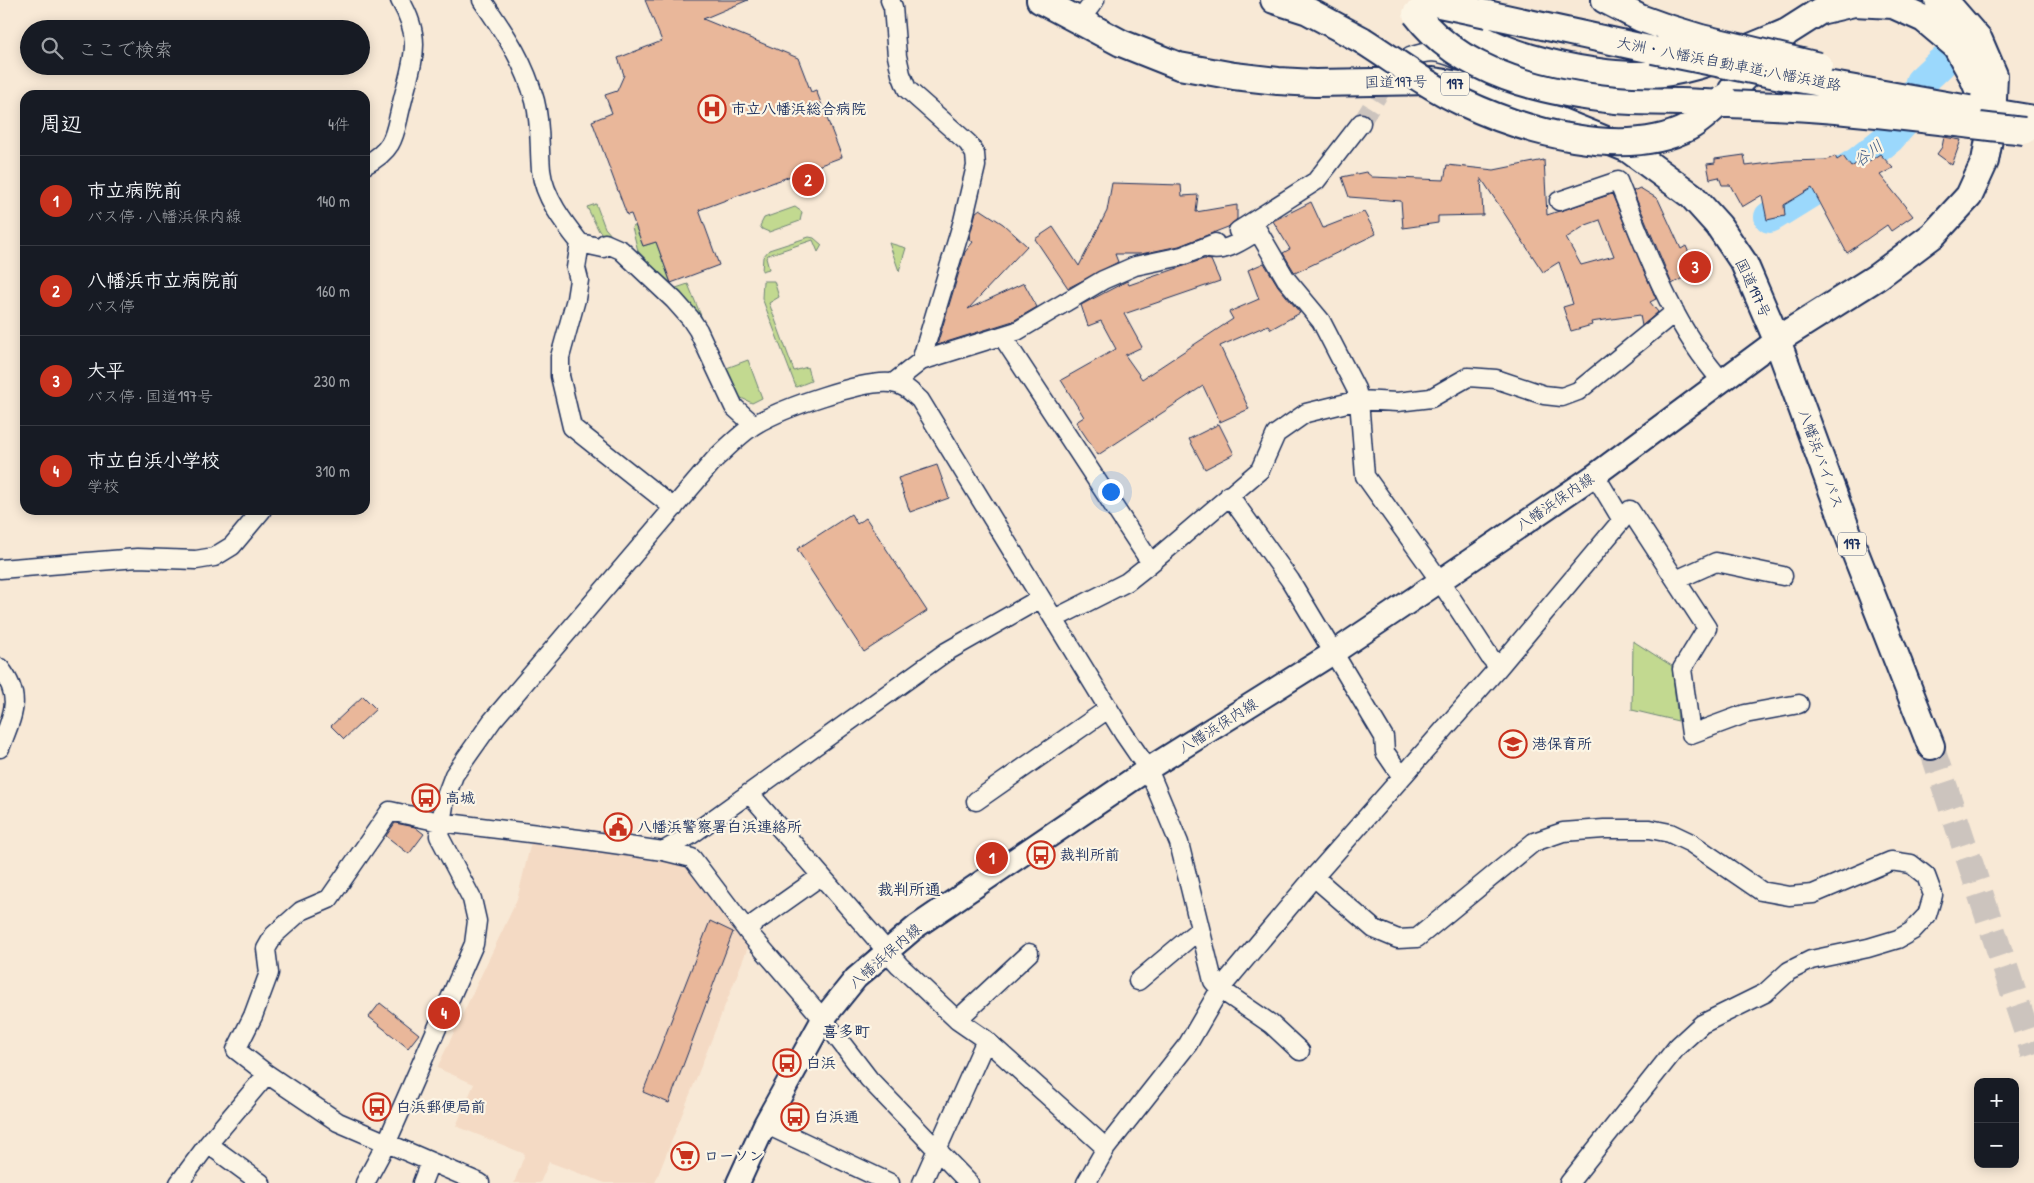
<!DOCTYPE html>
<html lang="ja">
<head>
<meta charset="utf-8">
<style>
	body { margin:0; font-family:"Patrick Hand","Klee One",sans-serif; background:#20242c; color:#f1f3f6 }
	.controls { position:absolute; right:15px; bottom:15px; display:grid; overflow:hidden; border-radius:10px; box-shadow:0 2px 12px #0003 }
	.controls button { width:45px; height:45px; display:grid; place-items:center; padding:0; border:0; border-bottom:1px solid #363941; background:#171b24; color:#f1f3f6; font:25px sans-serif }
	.you { position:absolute; left:1110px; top:491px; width:18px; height:18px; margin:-12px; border:4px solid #fff; border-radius:50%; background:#1a73e8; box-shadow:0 0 0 8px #1a73e833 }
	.badge { display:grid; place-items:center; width:32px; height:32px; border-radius:50%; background:#c8321e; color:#fff; font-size:16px; font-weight:700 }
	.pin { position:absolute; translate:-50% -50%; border:2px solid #fff; box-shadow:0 1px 5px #0006 }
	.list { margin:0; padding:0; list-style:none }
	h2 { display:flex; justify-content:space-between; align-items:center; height:65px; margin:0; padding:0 20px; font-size:21px }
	h2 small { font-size:16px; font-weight:400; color:#9ea1a6 }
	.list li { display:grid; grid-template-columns:32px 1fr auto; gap:15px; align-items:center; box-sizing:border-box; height:90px; padding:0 20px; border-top:1px solid #363941 }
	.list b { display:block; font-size:19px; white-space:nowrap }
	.list p { margin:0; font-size:16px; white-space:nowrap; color:#9ea1a6 }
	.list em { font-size:16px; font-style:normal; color:#9ea1a6 }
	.icon { flex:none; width:28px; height:28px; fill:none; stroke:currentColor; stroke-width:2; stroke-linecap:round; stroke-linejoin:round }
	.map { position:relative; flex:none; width:2034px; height:1183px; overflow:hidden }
	.search { position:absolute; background:#171b24; box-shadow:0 2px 12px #0003; left:20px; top:20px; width:350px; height:55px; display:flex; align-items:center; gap:12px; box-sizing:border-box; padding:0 18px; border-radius:28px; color:#9ea1a6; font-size:19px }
	.panel { position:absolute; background:#171b24; box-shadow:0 2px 12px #0003; left:20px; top:90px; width:350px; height:425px; border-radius:15px }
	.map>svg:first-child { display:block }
</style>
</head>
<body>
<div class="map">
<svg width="2034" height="1183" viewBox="0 0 2034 1183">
	<rect width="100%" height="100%" fill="#f8e9d6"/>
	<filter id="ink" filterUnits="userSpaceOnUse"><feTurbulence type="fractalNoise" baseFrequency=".02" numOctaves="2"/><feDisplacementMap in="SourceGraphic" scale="10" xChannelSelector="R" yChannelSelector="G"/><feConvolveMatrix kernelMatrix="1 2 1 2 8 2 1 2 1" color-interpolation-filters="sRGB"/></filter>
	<g filter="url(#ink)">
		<path fill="#f4dac4" d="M 531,842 L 688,865 L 750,942 L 655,1183 L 605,1183 L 549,1162 L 540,1183 L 514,1183 L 525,1154 L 456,1126 L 474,1084 L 437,1068 L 517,900 Z"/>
		<path fill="#c2d990" stroke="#6e8477" d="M 596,204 L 605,228 L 612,236 L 611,241 L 599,231 L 587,207 Z
			M 795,207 L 802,212 L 800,221 L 769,232 L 762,229 L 760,226 L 764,218 Z
			M 635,225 L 643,246 L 656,242 L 673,289 L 688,284 L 715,350 L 659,273 L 638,251 L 632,227 Z
			M 809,237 L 814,238 L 822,245 L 818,252 L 813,240 L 768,255 L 766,258 L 769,269 L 762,271 L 763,257 L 769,250 Z
			M 889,243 L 906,248 L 899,271 Z
			M 763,281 L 774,281 L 779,297 L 769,303 L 794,371 L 807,367 L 811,381 L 796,387 L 762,298 Z
			M 748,360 L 762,398 L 752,403 L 735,395 L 724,369 Z
			M 1633,641 L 1672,666 L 1678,721 L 1632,710 Z"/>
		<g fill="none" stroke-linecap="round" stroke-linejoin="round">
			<path stroke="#9bd8fc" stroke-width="32" d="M 1770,217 L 1859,162 L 1889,138 L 1907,118 L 1918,94 L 1921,82 L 1940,64"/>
		</g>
		<path fill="#e9b79a" stroke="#1b2f5e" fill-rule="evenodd" d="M 645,0 L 748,0 L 703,19 L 798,58 L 811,92 L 816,90 L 842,157 L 699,210 L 719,265 L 671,283 L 656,242 L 643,246 L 631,214 L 627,215 L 592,121 L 612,113 L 605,95 L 617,91 L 624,75 L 618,58 L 662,41 Z
			M 1944,137 L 1961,140 L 1952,165 L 1937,154 L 1942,147 Z
			M 1880,154 L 1893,168 L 1880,175 L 1913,216 L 1891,231 L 1887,225 L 1847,253 L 1812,188 L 1784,205 L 1785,216 L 1767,220 L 1762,195 L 1742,207 L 1730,185 L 1722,185 L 1719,177 L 1710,179 L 1707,164 L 1715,163 L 1715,159 L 1744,155 L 1746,166 L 1786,161 L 1827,160 L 1835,156 L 1837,160 L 1843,156 L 1851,167 L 1859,162 L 1863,165 Z
			M 1544,160 L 1547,215 L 1612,194 L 1656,299 L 1650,302 L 1658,312 L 1642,326 L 1640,315 L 1591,322 L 1592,325 L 1571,331 L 1563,307 L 1573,304 L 1559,262 L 1543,272 L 1481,178 L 1483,215 L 1438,216 L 1438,223 L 1403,228 L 1401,201 L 1349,197 L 1342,177 L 1366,172 L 1372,177 L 1444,180 L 1447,165 L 1494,170 ZM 1600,220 L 1614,256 L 1581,265 L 1566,238 L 1586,225 Z
			M 1112,183 L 1181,185 L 1182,196 L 1198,195 L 1196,212 L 1237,205 L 1237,219 L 1228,227 L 1179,246 L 1141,254 L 1115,254 L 1118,262 L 1068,288 L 1035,239 L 1053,227 L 1079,266 L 1107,211 Z
			M 1640,188 L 1658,199 L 1681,249 L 1686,246 L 1695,267 L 1687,272 L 1688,275 L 1672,284 L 1633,191 Z
			M 1311,202 L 1323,228 L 1364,212 L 1376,234 L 1295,273 L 1283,253 L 1290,249 L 1273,221 Z
			M 980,209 L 1003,224 L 1027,246 L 968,309 L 1024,283 L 1037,307 L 1013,321 L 937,345 L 965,252 L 973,242 L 969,239 L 976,212 Z
			M 1204,259 L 1211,260 L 1220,281 L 1124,314 L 1142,347 L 1125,355 L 1142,379 L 1233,319 L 1229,312 L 1259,299 L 1248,270 L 1264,263 L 1278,286 L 1300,313 L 1271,329 L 1268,325 L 1220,346 L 1249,409 L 1220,422 L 1203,386 L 1098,455 L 1076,422 L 1084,417 L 1061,380 L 1116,349 L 1101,321 L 1088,326 L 1081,305 L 1127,281 L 1129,285 Z
			M 1219,424 L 1234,454 L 1205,469 L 1189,439 Z
			M 937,465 L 949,498 L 910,512 L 898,478 Z
			M 851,514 L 857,524 L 866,518 L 927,611 L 864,652 L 797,549 Z
			M 363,696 L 376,709 L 344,739 L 331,726 Z
			M 395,823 L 415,827 L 424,834 L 409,854 L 386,836 Z
			M 710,921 L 733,932 L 669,1103 L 643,1092 Z
			M 380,1003 L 419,1034 L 408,1048 L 369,1017 Z"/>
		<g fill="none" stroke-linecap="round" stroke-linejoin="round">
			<path stroke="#ccc4be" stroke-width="18" stroke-dasharray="18 9" stroke-linecap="butt" d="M 1361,123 L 1391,75"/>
			<path stroke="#ccc4be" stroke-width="26" stroke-dasharray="26 13" stroke-linecap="butt" d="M 1931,746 L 2034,1054"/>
			<g stroke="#1b2f5e" stroke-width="21">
				<path id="minor" d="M 482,0 C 505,34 524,60 535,101 C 541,125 539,146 541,170 C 544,197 564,223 580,243 L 603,248 L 605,243 L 621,250 L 674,300 L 690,318 L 698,330 L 734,407 L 754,425
					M 890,0 L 893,7 L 897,56 L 901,74 L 907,89 L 968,143 L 975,154 L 976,166 L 963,221 L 921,361
					M 1080,20 L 1095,0
					M 1410,57 C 1429,50 1438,51 1457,59
					M 365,165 C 397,148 394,133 402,103 C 412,61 424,41 400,0
					M 1559,201 L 1618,181 C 1646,250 1671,324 1721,380
					M 1238,231 L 1316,181 L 1361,123
					M 580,243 L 576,268 L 579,280 L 576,299 L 560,357 L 560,376 L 572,427 L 674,508
					M 1206,248 C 1223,255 1243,240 1258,231 L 1286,279 L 1321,321 L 1356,389 L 1359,400 L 1365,476 L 1440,581 L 1490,657 L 1499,667
					M 1002,336 L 1151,563
					M 893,383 L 921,361 L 1017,331 L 1103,280 L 1135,266 L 1182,256 L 1215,243
					M 1229,495 L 1290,580 L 1384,737 L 1385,752 L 1402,777
					M 1622,520 L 1630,510 L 1707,628 L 1682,669 L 1691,734 L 1745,714 L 1799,704
					M 0,569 L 137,558 L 196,560 L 214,557 L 232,546 L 262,510
					M 1676,580 L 1716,562 L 1783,576
					M 1054,619 L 1127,582 L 1151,563 L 1260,470 L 1276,434 L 1306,413 L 1359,400 L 1397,402 L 1431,398 L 1468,377 L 1496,379 L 1544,395 L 1562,397 L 1578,391 L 1675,312
					M 0,668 C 24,698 12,716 0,748
					M 749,793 L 899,965 L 957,1020 L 986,1040 L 1106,1148
					M 976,801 L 1108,709
					M 663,851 L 691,835 L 946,652 L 1041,598
					M 1314,877 L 1374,929 L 1398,939 L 1417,938 L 1534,842 L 1563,832 L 1604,829 L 1650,829 L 1670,833 L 1691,843 L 1761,891 L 1789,896 L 1813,894 L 1891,861 L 1911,864 L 1926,876 L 1933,895 L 1927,915 L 1912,931 L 1898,939 L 1868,948 L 1811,960 L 1789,971 L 1765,993 L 1702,1024 L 1677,1047 L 1569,1183
					M 746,929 L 821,876
					M 1138,981 L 1200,929
					M 957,1020 L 1029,953
					M 765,1124 L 890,1183
					M 208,1144 L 261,1183
					M 179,1183 L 208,1144 L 267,1074
					M 365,1183 L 386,1144 L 474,944 L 477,921 L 472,899 L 439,836 L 445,799 L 454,775 L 492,721 L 715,459 C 728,447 741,433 756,424 C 783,408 862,380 891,383 C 904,384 911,392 920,400 L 1124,734 L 1148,769 L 1179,843 L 1213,981 L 1220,989 L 1271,1024 L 1300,1051
					M 422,1183 L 430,1162
					M 480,1183 L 338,1122 L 267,1074 L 236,1050 L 253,1016 L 269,973 L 266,949 L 274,935 L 301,911 L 329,899 L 390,811 L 440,822 L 579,839 L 663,851 L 692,858 L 748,932 L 823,1019 L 869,1079 L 969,1183
					M 922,1183 L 986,1040
					M 1086,1183 L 1106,1148 L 1188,1044 L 1220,989 L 1314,877 L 1499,667 L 1622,520 L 1595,475"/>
			</g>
			<g stroke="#1b2f5e" stroke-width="26">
				<path id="major" d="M 738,1183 L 765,1124 L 823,1019 L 856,978 L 917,926 L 1148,769 L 1333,653 L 1440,581 L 1595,475 L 1777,340"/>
			</g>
			<g stroke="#1b2f5e" stroke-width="30">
				<path id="highway" d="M 1040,0 L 1121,43 L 1179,66 L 1234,76 L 1278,81 L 1315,83 L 1433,81 L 1467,86 L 1512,102 L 1628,149 L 1692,196 L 1719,226 L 1744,263 L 1777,340 L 1853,547 L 1931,746
					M 1274,0 L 1308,11 L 1362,40
					M 1443,0 C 1445,6 1447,13 1451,17 C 1488,56 1604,80 1656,74 C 1699,70 1748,48 1787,32
					M 1605,0 L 1640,18 L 1665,27
					M 1487,14 L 1653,50
					M 1732,90 L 1787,32 L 1820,11 L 1854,3 L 1893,5 L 1924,19 L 1956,46 L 1972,75 L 1989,115
					M 2004,114 L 2034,119
					M 1777,340 L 1877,277 L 1933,235 L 1969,196 L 1985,161 L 1992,123 L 1994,75 L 1979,40 L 1952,9 L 1938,0"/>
			</g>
			<use href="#minor" stroke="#fcf5e5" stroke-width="18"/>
			<use href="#major" stroke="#fcf5e5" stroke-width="22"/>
			<use href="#highway" stroke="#fcf5e5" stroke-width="26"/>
			<g stroke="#1b2f5e" stroke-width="30" stroke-linecap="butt">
				<path id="highway-bridge" d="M 1425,1 L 1487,14
					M 1416,14 C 1461,74 1545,93 1616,100 C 1637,102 1659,101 1680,102 C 1723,104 1766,105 1809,108 C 1881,113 1953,123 2024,131
					M 1665,27 L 1701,38 L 1819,66
					M 1362,40 C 1394,60 1427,86 1462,102 C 1523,131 1625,161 1689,127 C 1702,120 1714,108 1724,98
					M 1653,50 L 1781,76 L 1969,109"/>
			</g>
			<use href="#highway-bridge" stroke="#fcf5e5" stroke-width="26"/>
		</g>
	</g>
	<defs>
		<g id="hospital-ring" transform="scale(1.4375)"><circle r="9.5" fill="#fcf5e5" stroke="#c8321e" stroke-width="1.5"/><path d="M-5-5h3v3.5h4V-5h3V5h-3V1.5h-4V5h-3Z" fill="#c8321e"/></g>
		<g id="school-ring" transform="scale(1.4375)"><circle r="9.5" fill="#fcf5e5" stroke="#c8321e" stroke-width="1.5"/><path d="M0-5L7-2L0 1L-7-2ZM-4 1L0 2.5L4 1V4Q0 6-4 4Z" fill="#c8321e"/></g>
		<g id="bus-ring" transform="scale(1.4375)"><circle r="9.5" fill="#fcf5e5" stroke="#c8321e" stroke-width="1.5"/><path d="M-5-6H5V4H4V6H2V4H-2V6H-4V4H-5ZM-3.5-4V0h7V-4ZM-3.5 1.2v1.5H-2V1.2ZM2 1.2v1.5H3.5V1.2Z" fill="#c8321e"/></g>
		<g id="civic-ring" transform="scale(1.4375)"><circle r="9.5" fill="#fcf5e5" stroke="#c8321e" stroke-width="1.5"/><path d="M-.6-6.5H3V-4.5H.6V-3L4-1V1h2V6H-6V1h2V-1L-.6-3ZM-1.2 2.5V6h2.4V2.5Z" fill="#c8321e"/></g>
		<g id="supermarket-ring" transform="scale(1.4375)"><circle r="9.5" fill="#fcf5e5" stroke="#c8321e" stroke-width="1.5"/><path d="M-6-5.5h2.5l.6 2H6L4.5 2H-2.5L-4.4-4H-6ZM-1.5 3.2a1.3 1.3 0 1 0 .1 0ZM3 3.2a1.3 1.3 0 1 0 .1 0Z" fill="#c8321e"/></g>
	</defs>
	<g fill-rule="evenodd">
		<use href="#hospital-ring" x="712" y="109"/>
		<use href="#school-ring" x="1513" y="744"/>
		<use href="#bus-ring" x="426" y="798"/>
		<use href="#civic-ring" x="618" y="827"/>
		<use href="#bus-ring" x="1041" y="855"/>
		<use href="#bus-ring" x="787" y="1063"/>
		<use href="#bus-ring" x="377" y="1107"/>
		<use href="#bus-ring" x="795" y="1117"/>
		<use href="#supermarket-ring" x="685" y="1156"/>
	</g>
	<g text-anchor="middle" stroke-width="4.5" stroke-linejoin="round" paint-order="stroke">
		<g fill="#fcf5e5" stroke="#5e6a86" stroke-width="1">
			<rect x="1441" y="72.5" width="28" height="23" rx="4"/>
			<rect x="1838" y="532.5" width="28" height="23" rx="4"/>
		</g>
		<g font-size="14" font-weight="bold" fill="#1b2f5e">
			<text x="1455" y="89">197</text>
			<text x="1852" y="549">197</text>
		</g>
		<g font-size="15" fill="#1b2f5e" stroke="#fcf5e5">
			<text transform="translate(1729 64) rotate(11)" y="5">大洲・八幡浜自動車道;八幡浜道路</text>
			<text transform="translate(1396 82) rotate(-1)" y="5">国道197号</text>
			<text transform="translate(1753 288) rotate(65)" y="5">国道197号</text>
			<text transform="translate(1821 459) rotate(70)" y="5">八幡浜バイパス</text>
			<text transform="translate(1555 502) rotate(-34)" y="5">八幡浜保内線</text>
			<text transform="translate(1218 726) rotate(-32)" y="5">八幡浜保内線</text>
			<text transform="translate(885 956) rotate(-41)" y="5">八幡浜保内線</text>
		</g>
		<g font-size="15" font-weight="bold" fill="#1b2f5e" stroke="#fcf5e5" text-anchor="start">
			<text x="731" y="114">市立八幡浜総合病院</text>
			<text x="1532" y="749">港保育所</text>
			<text x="445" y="803">高城</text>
			<text x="637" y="832">八幡浜警察署白浜連絡所</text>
			<text x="1060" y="860">裁判所前</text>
			<text x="806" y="1068">白浜</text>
			<text x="396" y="1112">白浜郵便局前</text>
			<text x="814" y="1122">白浜通</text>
			<text x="704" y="1161">ローソン</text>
		</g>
		<g font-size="16" font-style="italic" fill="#3b5986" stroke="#fcf5e5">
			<text transform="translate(1868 153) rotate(-37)" y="6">谷川</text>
		</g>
		<g font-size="16" font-weight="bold" fill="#1b2f5e" stroke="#fcf5e5">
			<text x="909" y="895">裁判所通</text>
			<text x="846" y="1037">喜多町</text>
		</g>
	</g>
</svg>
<div class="controls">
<button>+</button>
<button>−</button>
</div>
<div class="you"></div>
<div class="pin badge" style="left:992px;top:858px">1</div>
<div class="pin badge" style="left:808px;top:180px">2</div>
<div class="pin badge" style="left:1695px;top:267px">3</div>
<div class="pin badge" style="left:444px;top:1013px">4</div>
<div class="search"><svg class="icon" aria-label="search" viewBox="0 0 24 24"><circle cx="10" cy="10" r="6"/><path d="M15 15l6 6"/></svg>ここで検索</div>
<section class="panel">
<h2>周辺<small>4件</small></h2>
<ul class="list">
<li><span class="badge">1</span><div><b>市立病院前</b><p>バス停 · 八幡浜保内線</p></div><em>140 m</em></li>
<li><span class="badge">2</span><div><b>八幡浜市立病院前</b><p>バス停</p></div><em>160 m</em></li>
<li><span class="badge">3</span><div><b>大平</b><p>バス停 · 国道197号</p></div><em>230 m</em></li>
<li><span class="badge">4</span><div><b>市立白浜小学校</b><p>学校</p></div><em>310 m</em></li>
</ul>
</section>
</div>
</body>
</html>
